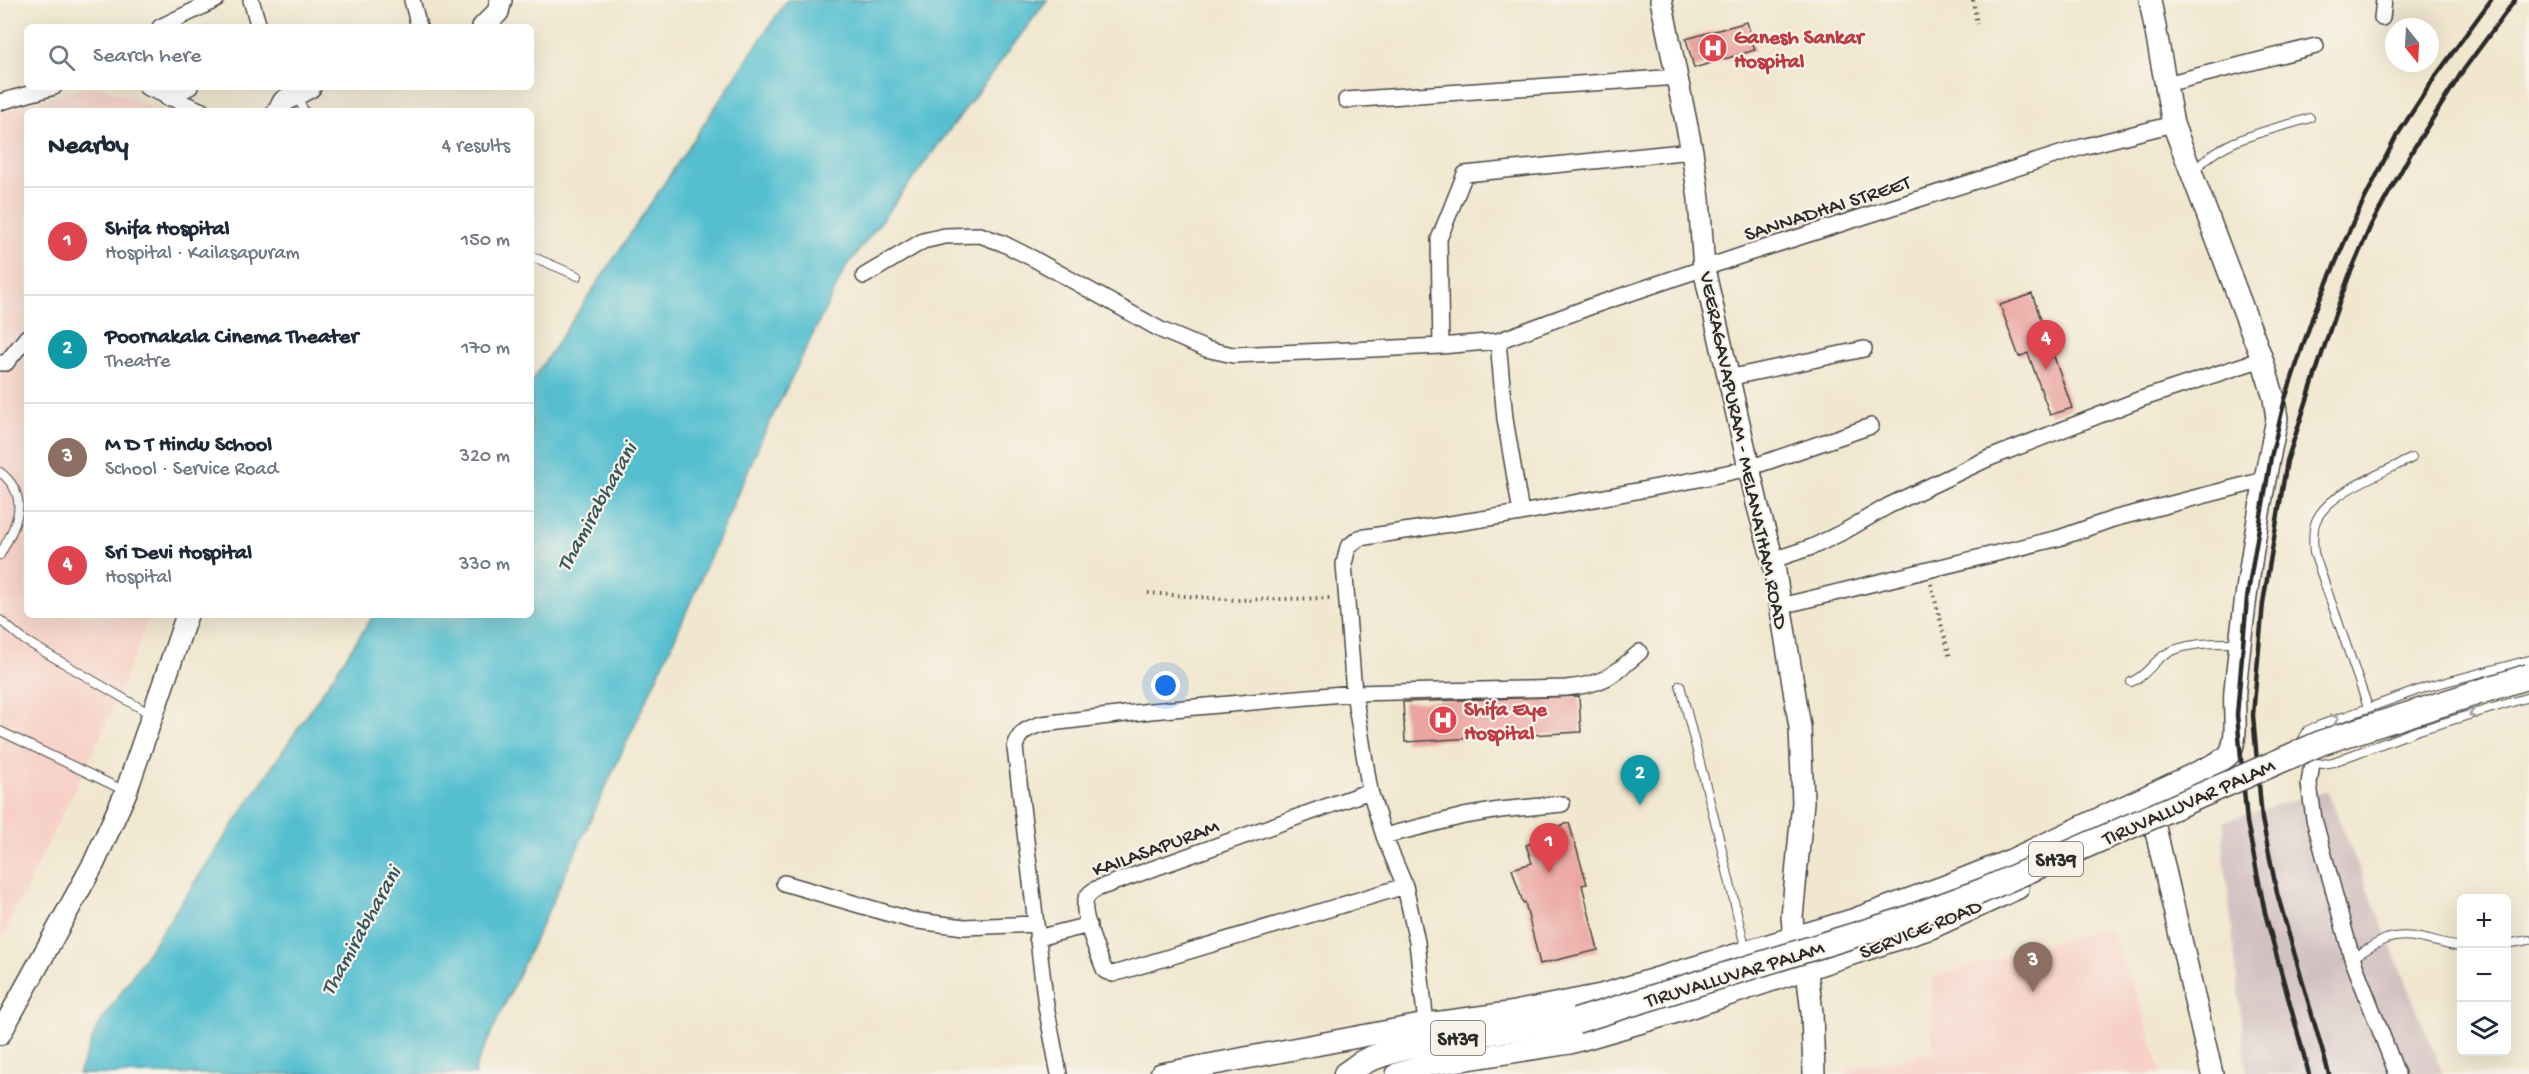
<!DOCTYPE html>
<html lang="en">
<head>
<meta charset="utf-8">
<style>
	body { margin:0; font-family:"Gochi Hand",sans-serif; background:#f6f6f7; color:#1f2937 }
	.controls { position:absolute; right:18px; bottom:18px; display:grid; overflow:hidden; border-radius:9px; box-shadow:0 6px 24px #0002 }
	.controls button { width:54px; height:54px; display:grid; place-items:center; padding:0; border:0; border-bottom:2px solid #e0e1e3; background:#fff; color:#1f2937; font:30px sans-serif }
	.compass { position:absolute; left:2385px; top:18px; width:54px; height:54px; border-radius:50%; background:#fff; box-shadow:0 6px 24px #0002; rotate:162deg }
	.you { position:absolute; left:1166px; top:686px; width:21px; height:21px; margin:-15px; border:4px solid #fff; border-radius:50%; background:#1a73e8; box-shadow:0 0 0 9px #1a73e833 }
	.badge { display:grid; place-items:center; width:39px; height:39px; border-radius:50%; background:#2563eb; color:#fff; font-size:20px; font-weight:700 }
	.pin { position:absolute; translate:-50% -50px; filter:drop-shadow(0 2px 3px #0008) }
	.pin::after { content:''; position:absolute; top:32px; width:21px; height:18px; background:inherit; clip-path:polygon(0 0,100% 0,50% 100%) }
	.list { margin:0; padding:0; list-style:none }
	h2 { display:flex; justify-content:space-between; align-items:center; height:78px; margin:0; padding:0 24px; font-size:26px }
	h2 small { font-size:20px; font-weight:400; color:#747a83 }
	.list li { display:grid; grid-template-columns:39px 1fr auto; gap:18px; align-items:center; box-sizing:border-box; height:108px; padding:0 24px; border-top:2px solid #e0e1e3 }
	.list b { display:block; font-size:22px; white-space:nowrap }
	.list p { margin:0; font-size:20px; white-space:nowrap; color:#747a83 }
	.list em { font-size:20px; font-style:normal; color:#747a83 }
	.icon { flex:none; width:33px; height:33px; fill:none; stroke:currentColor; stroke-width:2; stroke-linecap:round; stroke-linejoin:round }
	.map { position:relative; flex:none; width:2529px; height:1074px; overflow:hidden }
	.search { position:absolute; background:#fff; box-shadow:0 6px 24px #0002; left:24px; top:24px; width:510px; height:66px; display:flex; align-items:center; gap:15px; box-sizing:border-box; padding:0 21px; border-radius:9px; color:#747a83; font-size:22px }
	.panel { position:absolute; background:#fff; box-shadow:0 6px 24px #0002; left:24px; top:108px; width:510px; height:510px; border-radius:9px }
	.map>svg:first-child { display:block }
</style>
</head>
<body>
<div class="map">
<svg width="2529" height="1074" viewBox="0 0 2529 1074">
	<rect width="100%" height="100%" fill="#f7f3e8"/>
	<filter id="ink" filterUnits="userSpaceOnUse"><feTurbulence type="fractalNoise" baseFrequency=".0167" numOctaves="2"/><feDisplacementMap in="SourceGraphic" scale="12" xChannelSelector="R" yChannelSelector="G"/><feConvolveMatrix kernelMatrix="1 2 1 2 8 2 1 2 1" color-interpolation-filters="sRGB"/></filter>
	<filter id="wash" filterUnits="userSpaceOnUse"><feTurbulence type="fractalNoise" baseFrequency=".008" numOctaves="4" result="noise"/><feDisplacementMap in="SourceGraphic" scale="24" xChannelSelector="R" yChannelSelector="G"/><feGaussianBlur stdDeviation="1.35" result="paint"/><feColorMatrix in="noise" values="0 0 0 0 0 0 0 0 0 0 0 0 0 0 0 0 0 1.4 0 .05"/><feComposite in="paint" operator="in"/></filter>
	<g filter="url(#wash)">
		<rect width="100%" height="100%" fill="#f1e7cf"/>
		<path fill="#f7d1c7" d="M 85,87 L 102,87 L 160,111 L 27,111 L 27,615 L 150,615 L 112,712 L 0,941 L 0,113 Z
			M 2098,930 L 2110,931 L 2141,1007 L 2162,1074 L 1847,1074 L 1847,1070 L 1933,1052 L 1932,977 Z"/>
		<path fill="#d2bfc0" d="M 2327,790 L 2443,1074 L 2247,1074 L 2223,843 L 2225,821 Z"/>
		<path fill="#54bfd0" stroke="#40757e" stroke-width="1.5" d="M 787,0 L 1047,0 L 845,269 L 762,438 L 674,640 L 476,1066 L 475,1074 L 78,1074 L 97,1028 L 374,615 L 531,615 L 531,382 Z"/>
		<g id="blocks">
			<path fill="#eba5a0" d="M 1747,22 L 1755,50 L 1694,68 L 1686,39 Z
				M 2032,294 L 2072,408 L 2050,415 L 2028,353 L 2019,357 L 2000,305 Z
				M 1579,696 L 1581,732 L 1405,742 L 1403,702 Z
				M 1569,823 L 1587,884 L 1582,885 L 1598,950 L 1540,964 L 1525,902 L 1523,903 L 1512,869 L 1532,863 L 1526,845 L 1548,839 L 1545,830 Z"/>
		</g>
	</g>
	<g filter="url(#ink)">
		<use href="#blocks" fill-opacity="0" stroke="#494744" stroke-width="1.5"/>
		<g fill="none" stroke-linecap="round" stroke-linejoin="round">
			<g stroke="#494744" stroke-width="10">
				<path id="lane" d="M 297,95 L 304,111
					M 2195,171 C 2220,138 2273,130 2310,118
					M 531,256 L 578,276
					M 0,472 C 32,497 16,525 0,555
					M 0,620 L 24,640 L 152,715
					M 2131,682 C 2146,676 2151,664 2164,655 C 2184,642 2215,643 2238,643
					M 1680,685 L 1718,833 L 1746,951
					M 2368,707 L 2314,553 C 2313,543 2312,531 2316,521 C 2328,492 2385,472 2412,458
					M 0,731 L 125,791
					M 2304,746 L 2302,741 L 2308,730 L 2315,727 L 2427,687 L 2529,660
					M 2311,762 L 2323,764 L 2333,762 L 2416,731 L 2529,697
					M 2506,944 L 2529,940
					M 2352,958 C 2363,952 2374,944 2386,939 C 2411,930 2437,945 2462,947"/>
			</g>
			<g stroke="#494744" stroke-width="18">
				<path id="street" d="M 251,0 L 259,27
					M 412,0 L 419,27
					M 2382,18 L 2384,0
					M 160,27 L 216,0
					M 2166,84 L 2316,46
					M 146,87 L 202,111
					M 167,98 L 190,87
					M 1346,100 L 1678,77
					M 0,102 L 54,87
					M 864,276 L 923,241 L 945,236 L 980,235 L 1002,243 L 1034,259 L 1161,330 L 1206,349 L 1233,355 L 1441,346 L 1498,341 L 1505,419 L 1521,513
					M 1498,341 L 1592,306 L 1749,253 L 2082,147 L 2173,124
					M 1441,346 L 1439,239 L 1465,174 L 1692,151
					M 0,363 L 6,363 L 27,337
					M 1728,378 L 1864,349
					M 1773,560 L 1812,547 L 1845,531 L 1888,506 L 1987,459 L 2141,399 L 2262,359
					M 1781,606 L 2059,538 L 2113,519 L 2264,480
					M 1640,652 C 1612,676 1605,684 1566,688 L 1354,693 L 1344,564 L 1348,547 L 1359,538 L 1521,513 L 1699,479 L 1749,468 L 1871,426
					M 2312,763 L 2309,784 L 2314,819 L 2352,958 L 2397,1074
					M 1370,791 L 1096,889 C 1091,892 1088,894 1086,899 C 1080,913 1097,950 1102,964 L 1105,971 L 1113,974 L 1405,886
					M 1384,836 L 1464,816 L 1500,810 L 1562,804
					M 784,883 L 911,920 L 964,927 L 1036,924 L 1015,748 C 1018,732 1028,728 1042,724 L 1151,711 L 1354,693 L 1370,791 L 1384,836 L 1405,886 L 1417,942 L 1426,1024
					M 1036,924 L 1046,1006 L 1059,1074
					M 1037,938 L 1089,925"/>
			</g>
			<g stroke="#494744" stroke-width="24">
				<path id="secondary" d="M 1661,0 L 1692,151 L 1699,199 L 1704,269 L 1758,507 L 1773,560 L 1800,727 L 1803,802 L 1792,917 L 1794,938 L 1807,971 L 1812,1013 L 1814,1074
					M 483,27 L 498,12 L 501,0
					M 278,111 L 284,101 L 310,87
					M 2149,801 L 2212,1074
					M 0,1034 L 94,863 L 126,792 L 187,615
					M 1161,1074 L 1426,1024 L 1509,1013 L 1601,995 L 1852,920 L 1948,885 L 2011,860 L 2215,764 C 2220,761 2227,758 2230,753 C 2239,736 2233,708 2235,690 C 2244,598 2258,509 2277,419 L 2274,398 L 2262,359 L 2173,124 L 2150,0
					M 1397,1074 L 1422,1066 L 1570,1043 L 1670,1014 L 1931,928 L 2018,888"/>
			</g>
			<g stroke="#494744" stroke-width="27">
				<path id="primary" d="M 1346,1074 C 1354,1069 1361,1062 1370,1059 C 1428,1036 1513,1030 1576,1021"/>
			</g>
			<path stroke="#494744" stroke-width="4" stroke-dasharray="1.5 4.5" stroke-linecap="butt" d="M 1973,0 L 1977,24
				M 1931,584 L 1950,658
				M 1148,593 L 1235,600 L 1331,598"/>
			<use href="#lane" stroke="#fff" stroke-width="8"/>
			<use href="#street" stroke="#fff" stroke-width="15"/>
			<use href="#secondary" stroke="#fff" stroke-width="21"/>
			<use href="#primary" stroke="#fff" stroke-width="24"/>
			<path stroke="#2b2b2b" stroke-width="4.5" d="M 2309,1074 L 2265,913 L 2247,822 L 2237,715 L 2247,598 L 2271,457 L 2285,399 L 2314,313 L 2353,222 L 2396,137 L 2435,77 L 2491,0
				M 2329,1074 L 2277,893 L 2262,819 L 2253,715 L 2263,603 L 2287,461 L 2334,317 L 2349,276 L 2371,225 L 2414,148 L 2462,72 L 2515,0"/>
			<g stroke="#494744" stroke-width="27" stroke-linecap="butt">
				<path id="primary-bridge" d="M 1576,1021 L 1900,921 L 1982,891 L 2323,742 L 2529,676"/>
			</g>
			<use href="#primary-bridge" stroke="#fff" stroke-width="24"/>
		</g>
		<defs><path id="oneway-chevron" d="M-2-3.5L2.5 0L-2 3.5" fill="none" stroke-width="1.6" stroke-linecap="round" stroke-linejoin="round" transform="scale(1.5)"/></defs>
		<g stroke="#a0a0a0">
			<use href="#oneway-chevron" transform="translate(2473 714) rotate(163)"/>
			<use href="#oneway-chevron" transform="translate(2335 719) rotate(-21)"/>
		</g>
	</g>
	<defs>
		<g id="hospital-disc" transform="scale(1.5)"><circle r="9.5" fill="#e0444e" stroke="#f7f3e8"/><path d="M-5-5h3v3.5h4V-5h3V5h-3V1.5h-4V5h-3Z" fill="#fff"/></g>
	</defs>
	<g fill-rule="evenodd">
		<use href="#hospital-disc" x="1713" y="48"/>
		<use href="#hospital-disc" x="1443" y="720"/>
	</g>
	<g text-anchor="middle" stroke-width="4.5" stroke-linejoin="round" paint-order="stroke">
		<g fill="#f7f3e8" stroke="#686764" stroke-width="1.5">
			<rect x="2029" y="842" width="54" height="34" rx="4.5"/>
			<rect x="1431" y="1021" width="54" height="34" rx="4.5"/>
		</g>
		<g font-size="20" font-weight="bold" fill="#2b2b2b">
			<text x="2056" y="866">SH39</text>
			<text x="1458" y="1045">SH39</text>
		</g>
		<g font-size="21" font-weight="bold" fill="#be3a42" stroke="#f7f3e8" text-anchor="start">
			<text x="1734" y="43">Ganesh Sankar<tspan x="1734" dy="24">Hospital</tspan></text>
			<text x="1464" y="715">Shifa Eye<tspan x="1464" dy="24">Hospital</tspan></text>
		</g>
		<g font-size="21" fill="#2b2b2b" stroke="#f7f3e8">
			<text transform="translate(1827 207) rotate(-18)" y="7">SANNADHAI STREET</text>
			<text transform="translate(1745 450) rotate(78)" y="7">VEERAGAVAPURAM - MELANATHAM ROAD</text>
			<text transform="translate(2188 801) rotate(-24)" y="7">TIRUVALLUVAR PALAM</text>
			<text transform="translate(1155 847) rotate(-20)" y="7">KAILASAPURAM</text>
			<text transform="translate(1920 928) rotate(-22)" y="7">SERVICE ROAD</text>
			<text transform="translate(1734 973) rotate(-17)" y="7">TIRUVALLUVAR PALAM</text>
		</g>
		<g font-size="22" font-style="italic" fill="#37575d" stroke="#f7f3e8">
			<text transform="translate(595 506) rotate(-61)" y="8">Thamirabharani</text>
			<text transform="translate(359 930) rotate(-61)" y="8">Thamirabharani</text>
		</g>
	</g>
</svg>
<div class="controls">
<button>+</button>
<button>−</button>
<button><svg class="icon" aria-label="layers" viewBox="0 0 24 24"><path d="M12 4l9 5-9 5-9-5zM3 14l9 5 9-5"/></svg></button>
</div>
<svg class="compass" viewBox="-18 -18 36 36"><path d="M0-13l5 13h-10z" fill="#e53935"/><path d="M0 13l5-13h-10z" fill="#747a83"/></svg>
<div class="you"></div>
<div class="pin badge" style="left:1549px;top:873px;background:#e0444e">1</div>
<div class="pin badge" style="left:1640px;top:805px;background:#0f9aa8">2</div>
<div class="pin badge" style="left:2033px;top:992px;background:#8d6e63">3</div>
<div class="pin badge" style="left:2046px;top:370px;background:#e0444e">4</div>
<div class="search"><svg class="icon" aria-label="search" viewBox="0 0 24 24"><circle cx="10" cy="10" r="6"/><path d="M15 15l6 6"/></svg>Search here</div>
<section class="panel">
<h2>Nearby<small>4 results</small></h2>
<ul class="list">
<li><span class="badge" style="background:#e0444e">1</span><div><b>Shifa Hospital</b><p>Hospital · Kailasapuram</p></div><em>150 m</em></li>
<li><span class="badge" style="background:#0f9aa8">2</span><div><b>Poornakala Cinema Theater</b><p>Theatre</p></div><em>170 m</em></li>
<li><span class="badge" style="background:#8d6e63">3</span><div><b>M D T Hindu School</b><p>School · Service Road</p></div><em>320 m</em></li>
<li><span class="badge" style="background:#e0444e">4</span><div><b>Sri Devi Hospital</b><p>Hospital</p></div><em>330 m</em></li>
</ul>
</section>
</div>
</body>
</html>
